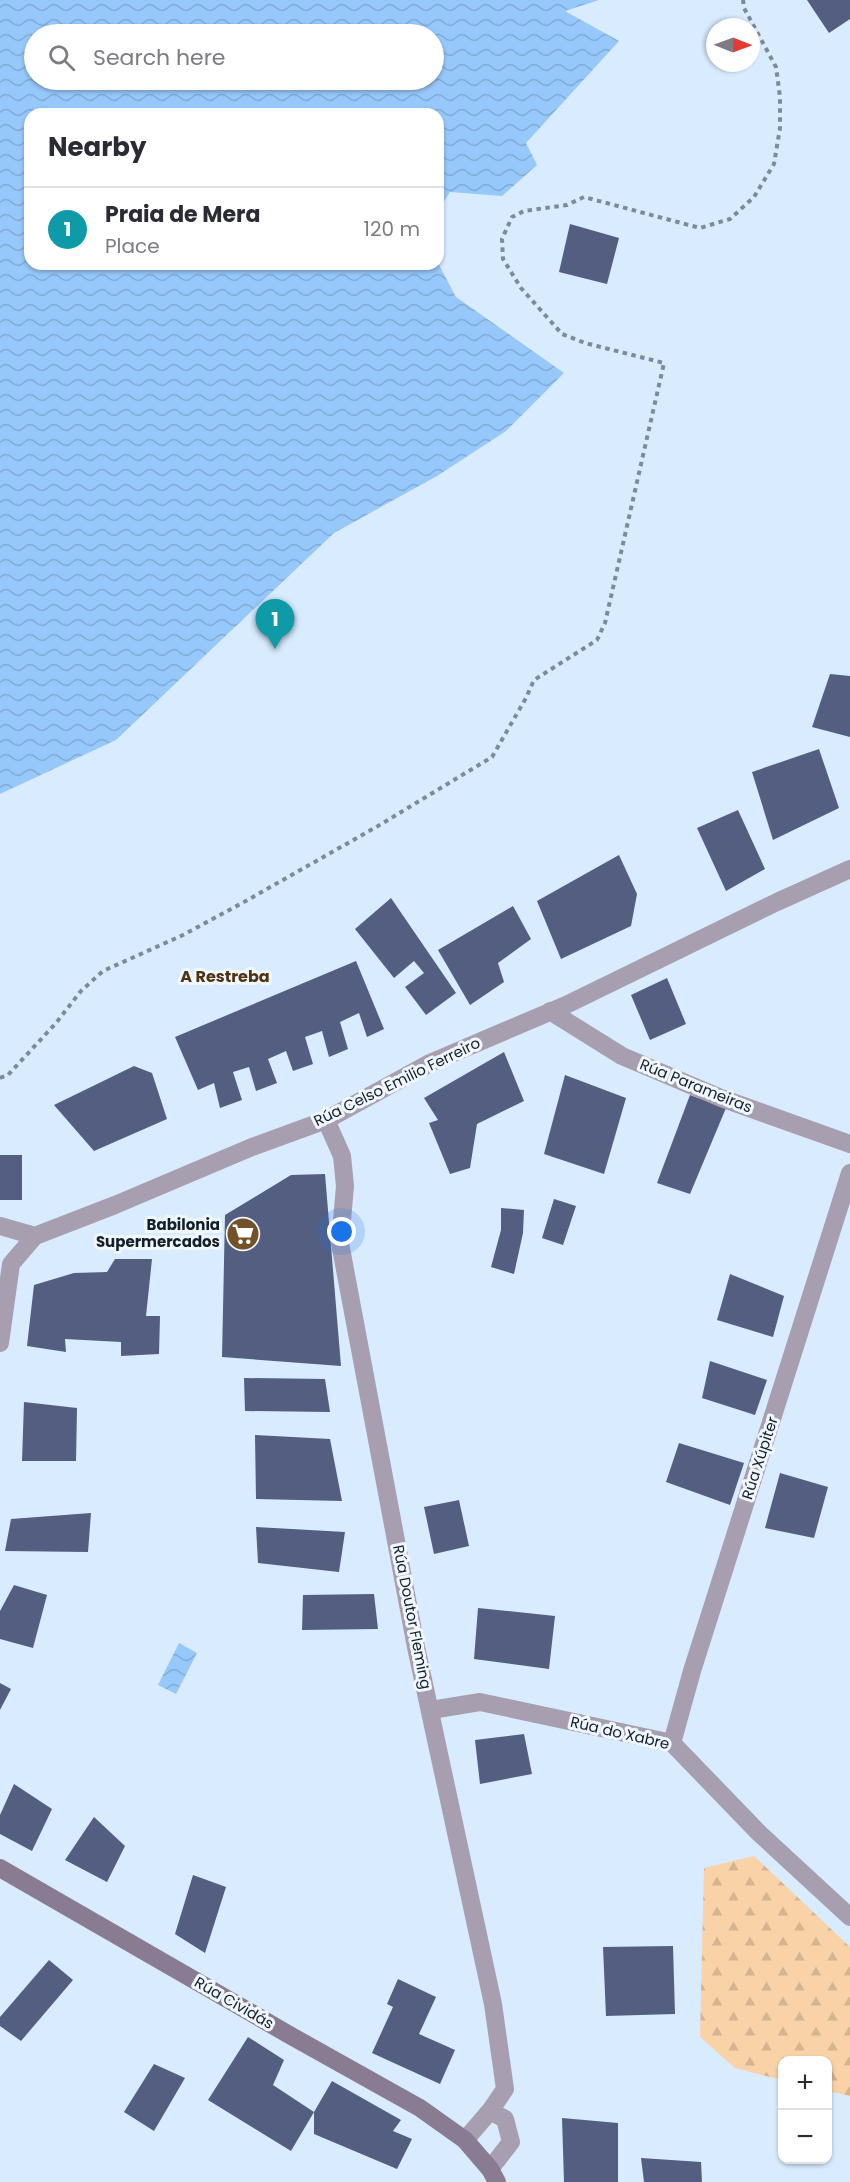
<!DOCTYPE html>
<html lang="en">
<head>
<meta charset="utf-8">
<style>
	body { margin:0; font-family:Poppins,sans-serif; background:#f7f7f7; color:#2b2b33 }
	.controls { position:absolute; right:18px; bottom:18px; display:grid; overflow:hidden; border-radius:12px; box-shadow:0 2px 4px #0004 }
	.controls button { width:54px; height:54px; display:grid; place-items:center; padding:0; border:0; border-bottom:2px solid #e1e1e2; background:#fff; color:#2b2b33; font:30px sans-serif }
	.compass { position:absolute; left:706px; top:18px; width:54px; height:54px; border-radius:50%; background:#fff; box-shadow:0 2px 4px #0004; rotate:91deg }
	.you { position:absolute; left:342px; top:1232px; width:21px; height:21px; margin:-15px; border:4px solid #fff; border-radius:50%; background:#1a73e8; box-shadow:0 0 0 9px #1a73e833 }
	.badge { display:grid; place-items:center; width:39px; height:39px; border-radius:50%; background:#d93025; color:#fff; font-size:20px; font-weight:700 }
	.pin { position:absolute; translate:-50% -50px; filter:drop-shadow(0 2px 3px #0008) }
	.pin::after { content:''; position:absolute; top:32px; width:21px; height:18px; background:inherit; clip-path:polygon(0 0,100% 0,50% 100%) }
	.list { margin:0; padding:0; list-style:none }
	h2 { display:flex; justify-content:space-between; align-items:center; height:78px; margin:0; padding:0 24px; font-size:26px }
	h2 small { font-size:20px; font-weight:400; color:#7c7c81 }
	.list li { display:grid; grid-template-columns:39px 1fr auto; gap:18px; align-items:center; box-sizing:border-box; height:84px; padding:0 24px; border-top:2px solid #e1e1e2 }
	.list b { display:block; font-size:22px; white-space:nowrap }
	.list p { margin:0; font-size:20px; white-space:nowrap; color:#7c7c81 }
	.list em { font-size:20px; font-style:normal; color:#7c7c81 }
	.icon { flex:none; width:33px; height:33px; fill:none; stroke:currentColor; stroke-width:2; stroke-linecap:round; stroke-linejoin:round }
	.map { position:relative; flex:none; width:850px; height:2182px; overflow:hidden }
	.search { position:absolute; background:#fff; box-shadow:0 2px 4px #0004; left:24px; top:24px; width:420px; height:66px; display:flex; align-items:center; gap:15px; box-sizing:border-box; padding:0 21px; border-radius:33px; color:#7c7c81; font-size:22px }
	.panel { position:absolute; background:#fff; box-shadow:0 2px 4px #0004; left:24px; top:108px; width:420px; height:162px; border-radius:18px }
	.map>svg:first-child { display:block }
</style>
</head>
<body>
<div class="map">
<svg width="850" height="2182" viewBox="0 0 850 2182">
	<defs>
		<pattern id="forest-firs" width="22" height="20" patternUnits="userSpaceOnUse" patternTransform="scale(1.5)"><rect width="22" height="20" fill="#f9d2a7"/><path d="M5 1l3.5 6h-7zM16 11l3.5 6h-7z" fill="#d5b490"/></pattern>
		<pattern id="water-waves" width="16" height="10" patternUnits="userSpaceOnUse" patternTransform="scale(1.5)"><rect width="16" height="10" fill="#96c8fb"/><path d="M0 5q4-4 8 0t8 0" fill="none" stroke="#80abd7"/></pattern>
	</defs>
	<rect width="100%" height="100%" fill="#d8ebff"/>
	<path fill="url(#forest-firs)" d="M 754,1856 L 850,1947 L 850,2096 L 828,2091 L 828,2060 L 782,2060 L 782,2080 L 735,2068 L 700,2037 L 704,1868 Z"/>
	<path fill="url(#water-waves)" fill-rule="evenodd" d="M 0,0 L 599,0 L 565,11 L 619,41 L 526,143 L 537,165 L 502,196 L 450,192 L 438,211 L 438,114 L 30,114 L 30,264 L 438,263 L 456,297 L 564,373 L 506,431 L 437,476 L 334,533 L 116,740 L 0,794 ZM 34,34 L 434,34 L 434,80 L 34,80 Z
		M 179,1643 L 197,1653 L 176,1694 L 158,1685 Z"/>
	<path fill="#535e80" d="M 807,0 L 850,0 L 850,19 L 829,33 Z
		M 570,224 L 619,238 L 607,284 L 559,272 Z
		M 830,674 L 850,676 L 850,737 L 812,727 Z
		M 819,749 L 839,808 L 773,840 L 752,772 Z
		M 738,810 L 765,869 L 726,891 L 697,828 Z
		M 619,855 L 637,894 L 631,926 L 561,959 L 537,901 Z
		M 391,898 L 456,993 L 426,1015 L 405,987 L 424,973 L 414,961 L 394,978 L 355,929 Z
		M 513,906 L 531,939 L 498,963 L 504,982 L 470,1005 L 438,950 Z
		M 356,961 L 384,1029 L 367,1037 L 359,1013 L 340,1022 L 348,1049 L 329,1057 L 322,1031 L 305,1037 L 313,1064 L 293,1071 L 286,1051 L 268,1059 L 277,1083 L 256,1091 L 249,1067 L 233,1072 L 242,1100 L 220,1108 L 214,1083 L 198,1090 L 175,1037 Z
		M 667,978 L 686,1024 L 650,1040 L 631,995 Z
		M 504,1052 L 524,1101 L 477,1124 L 470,1168 L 450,1174 L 429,1123 L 438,1120 L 424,1098 Z
		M 134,1066 L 152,1073 L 167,1119 L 94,1151 L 54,1105 Z
		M 565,1075 L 626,1098 L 604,1174 L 544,1154 Z
		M 690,1095 L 726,1108 L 690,1194 L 657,1183 Z
		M 0,1155 L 22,1155 L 22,1200 L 0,1200 Z
		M 325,1174 L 341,1366 L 222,1357 L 225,1215 L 291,1175 Z
		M 554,1199 L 576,1206 L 563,1245 L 542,1238 Z
		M 501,1208 L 524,1210 L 523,1233 L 514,1274 L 491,1267 L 501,1230 Z
		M 115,1259 L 152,1259 L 146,1316 L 160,1316 L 159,1354 L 121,1356 L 121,1342 L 65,1339 L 66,1352 L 27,1346 L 34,1285 L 74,1273 L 107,1272 Z
		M 730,1274 L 784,1296 L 773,1337 L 717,1320 Z
		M 710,1361 L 767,1380 L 755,1415 L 702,1398 Z
		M 244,1378 L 325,1379 L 330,1412 L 245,1411 Z
		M 24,1402 L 77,1408 L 76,1461 L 22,1461 Z
		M 255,1435 L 330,1439 L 342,1501 L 256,1499 Z
		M 679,1443 L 744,1463 L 730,1505 L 666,1482 Z
		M 780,1473 L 828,1487 L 814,1538 L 765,1528 Z
		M 459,1500 L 469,1546 L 434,1554 L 424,1507 Z
		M 91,1513 L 88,1552 L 5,1551 L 11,1519 Z
		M 256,1527 L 345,1532 L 339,1572 L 258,1563 Z
		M 14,1585 L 47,1595 L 33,1648 L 0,1639 L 0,1611 Z
		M 374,1594 L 378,1629 L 302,1630 L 303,1595 Z
		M 478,1608 L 555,1616 L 549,1669 L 474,1659 Z
		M 0,1683 L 11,1689 L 0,1710 Z
		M 524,1734 L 532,1774 L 480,1784 L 475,1740 Z
		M 14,1784 L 52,1809 L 32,1851 L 0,1834 L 0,1815 Z
		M 94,1817 L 125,1846 L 107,1882 L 65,1860 Z
		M 193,1875 L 226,1887 L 205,1953 L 175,1934 Z
		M 673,1946 L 675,2014 L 606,2016 L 603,1947 Z
		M 49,1960 L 73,1980 L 21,2041 L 0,2026 L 0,2017 Z
		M 398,1979 L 436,1997 L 419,2034 L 455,2050 L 440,2084 L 372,2053 L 393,2007 L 387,2004 Z
		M 248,2037 L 284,2060 L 273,2085 L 314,2112 L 291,2151 L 208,2100 Z
		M 154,2064 L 185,2078 L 154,2131 L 124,2112 Z
		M 332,2081 L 401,2120 L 393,2131 L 412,2139 L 397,2169 L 314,2134 L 314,2112 Z
		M 562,2118 L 618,2123 L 618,2182 L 564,2182 Z
		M 641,2158 L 701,2162 L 702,2182 L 644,2182 Z"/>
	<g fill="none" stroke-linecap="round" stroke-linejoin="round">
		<path stroke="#7c8b9b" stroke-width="4" stroke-dasharray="4.5 4.5" stroke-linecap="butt" d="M 0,1078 L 8,1075 L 56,1023 L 81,991 L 103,971 L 183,935 L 244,902 L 378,826 L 492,757 L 526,698 L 534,680 L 597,640 L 605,623 L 664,363 L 585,343 L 562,334 L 521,288 L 503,259 L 502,239 L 512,217 L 524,211 L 567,205 L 584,197 L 700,228 L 730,219 L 754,197 L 774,164 L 780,128 L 780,97 L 776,67 L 744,8 L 743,0"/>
		<path stroke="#a79faf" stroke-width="18" d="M 550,1011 L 622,1056 L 721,1098 L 850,1144
			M 326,1120 L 342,1156 L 345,1186 L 340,1243 L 416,1647 L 493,2004 L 505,2089 L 490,2111
			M 0,1226 L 35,1236 L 115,1205 L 252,1147 L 326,1120 L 430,1063 L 566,1005 L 777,902 L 850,869
			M 0,1343 L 11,1264 L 35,1236
			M 431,1710 L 480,1702 L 672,1743 L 759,1833 L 850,1917
			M 672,1743 L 692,1671 L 850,1173
			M 465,2140 L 490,2111 L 505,2119 L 511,2142 L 490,2169"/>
		<path stroke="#887b92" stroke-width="18" d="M 0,1868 L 293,2037 L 420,2108 L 465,2140 L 490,2169 L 497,2182"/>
	</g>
	<defs>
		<g id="supermarket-disc" transform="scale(1.725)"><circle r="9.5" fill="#735229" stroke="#f0f7fd"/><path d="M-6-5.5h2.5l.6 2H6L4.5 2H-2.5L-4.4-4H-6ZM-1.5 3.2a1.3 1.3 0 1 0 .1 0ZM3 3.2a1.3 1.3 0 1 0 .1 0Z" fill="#fff"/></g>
	</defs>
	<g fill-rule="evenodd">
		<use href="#supermarket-disc" x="243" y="1234"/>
	</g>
	<g text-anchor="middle" stroke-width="6" stroke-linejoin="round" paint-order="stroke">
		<g font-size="15" fill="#141f2b" stroke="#f0f7fd">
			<text transform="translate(397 1082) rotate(-26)" y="5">Rúa Celso Emilio Ferreiro</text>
			<text transform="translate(696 1086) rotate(22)" y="5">Rúa Parameiras</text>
			<text transform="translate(760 1458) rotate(-72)" y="5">Rúa Xúpiter</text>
			<text transform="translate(412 1617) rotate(79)" y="5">Rúa Doutor Fleming</text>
			<text transform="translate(620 1733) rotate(13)" y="5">Rúa do Xabre</text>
			<text transform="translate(234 2003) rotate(30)" y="5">Rúa Cividás</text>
		</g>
		<g font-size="15" font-weight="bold" fill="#141f2b" stroke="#f0f7fd" text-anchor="end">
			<text x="220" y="1230">Babilonia<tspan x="220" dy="17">Supermercados</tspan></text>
		</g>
		<g font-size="16" font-weight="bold" fill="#4e3413" stroke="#f0f7fd">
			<text x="225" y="982">A Restreba</text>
		</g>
	</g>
</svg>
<div class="controls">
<button>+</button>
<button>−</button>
</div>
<svg class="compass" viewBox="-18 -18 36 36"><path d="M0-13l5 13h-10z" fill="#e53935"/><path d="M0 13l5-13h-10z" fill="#7c7c81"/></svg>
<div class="you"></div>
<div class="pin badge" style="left:275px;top:649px;background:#0f9aa8">1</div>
<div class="search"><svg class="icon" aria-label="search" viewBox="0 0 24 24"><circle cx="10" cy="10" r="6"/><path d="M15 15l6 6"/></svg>Search here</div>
<section class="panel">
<h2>Nearby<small></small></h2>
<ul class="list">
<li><span class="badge" style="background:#0f9aa8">1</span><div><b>Praia de Mera</b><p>Place</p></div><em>120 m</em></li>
</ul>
</section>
</div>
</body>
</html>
